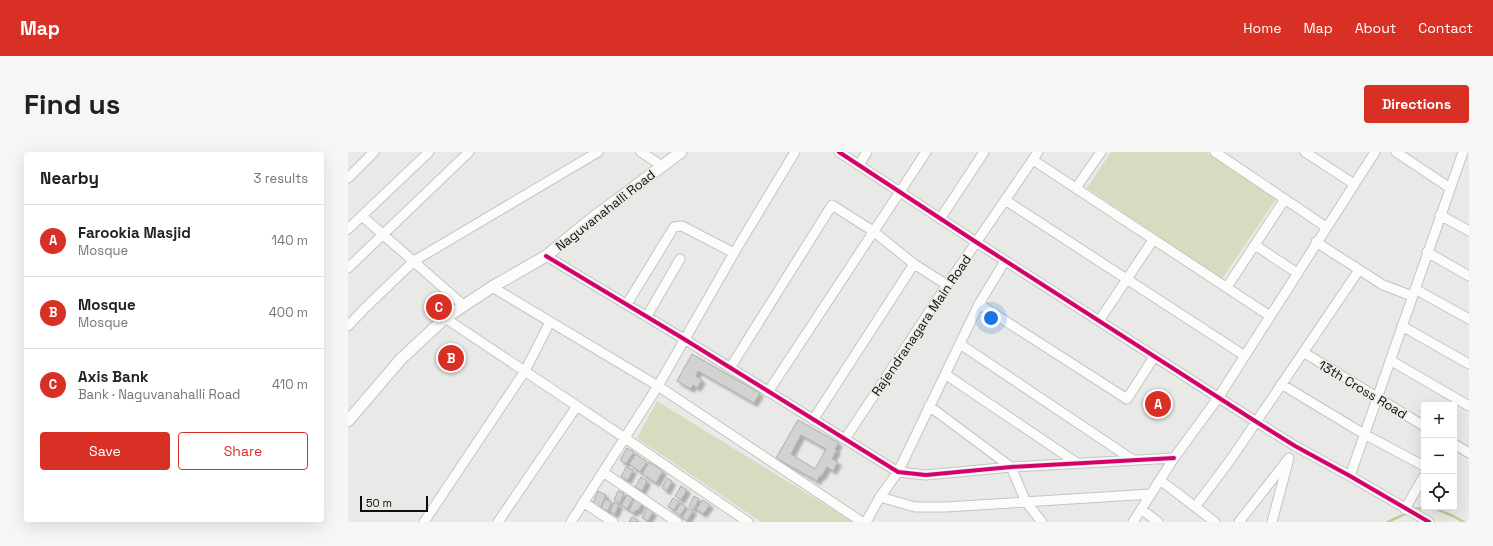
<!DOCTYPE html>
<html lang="en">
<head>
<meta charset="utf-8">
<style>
	body { margin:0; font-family:"Space Grotesk",sans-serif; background:#f6f6f6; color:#202124 }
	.controls { position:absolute; right:12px; bottom:12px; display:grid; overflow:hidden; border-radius:4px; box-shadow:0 4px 16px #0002 }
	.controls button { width:36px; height:36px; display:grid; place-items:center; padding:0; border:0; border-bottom:1px solid #e0e0e0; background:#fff; color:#202124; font:20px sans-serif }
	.scale { position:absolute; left:12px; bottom:10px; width:68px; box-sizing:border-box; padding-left:4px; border:2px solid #0d0e0c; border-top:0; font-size:11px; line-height:14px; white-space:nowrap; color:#0d0e0c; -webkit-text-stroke:3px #eaeae6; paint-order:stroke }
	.you { position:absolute; left:643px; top:166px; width:14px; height:14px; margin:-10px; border:3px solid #fff; border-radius:50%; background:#1a73e8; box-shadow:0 0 0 6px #1a73e833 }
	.badge { display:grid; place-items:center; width:26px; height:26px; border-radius:50%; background:#d93025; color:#fff; font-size:13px; font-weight:700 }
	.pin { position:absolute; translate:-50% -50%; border:2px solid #fff; box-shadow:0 1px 4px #0006 }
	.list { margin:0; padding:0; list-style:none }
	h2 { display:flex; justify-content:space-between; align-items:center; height:52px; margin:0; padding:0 16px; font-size:17px }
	h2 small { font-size:13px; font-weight:400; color:#757577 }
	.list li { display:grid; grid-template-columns:26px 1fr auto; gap:12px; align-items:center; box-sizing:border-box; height:72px; padding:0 16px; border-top:1px solid #e0e0e0 }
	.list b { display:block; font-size:15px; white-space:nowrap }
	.list p { margin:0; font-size:13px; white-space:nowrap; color:#757577 }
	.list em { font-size:13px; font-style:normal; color:#757577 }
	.actions { display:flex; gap:8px; padding:12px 16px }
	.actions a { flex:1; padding:9px 0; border:1px solid #d93025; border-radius:4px; text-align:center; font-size:14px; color:#d93025 }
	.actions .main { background:#d93025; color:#fff }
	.icon { flex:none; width:22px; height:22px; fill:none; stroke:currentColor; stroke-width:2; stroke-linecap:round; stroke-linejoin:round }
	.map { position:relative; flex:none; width:1121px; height:370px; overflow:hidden; border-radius:4px }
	header { display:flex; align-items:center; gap:24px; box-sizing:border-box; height:56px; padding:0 20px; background:#d93025; color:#fff }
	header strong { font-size:19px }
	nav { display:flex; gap:22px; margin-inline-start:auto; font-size:14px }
	.intro { display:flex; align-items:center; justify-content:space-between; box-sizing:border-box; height:96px; padding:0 24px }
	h1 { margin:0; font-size:28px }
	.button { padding:10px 18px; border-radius:4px; background:#d93025; color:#fff; font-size:14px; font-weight:700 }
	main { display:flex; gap:24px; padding:0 24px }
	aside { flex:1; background:#fff; border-radius:4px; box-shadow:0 4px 16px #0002 }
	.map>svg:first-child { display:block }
</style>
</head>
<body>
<header>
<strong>Map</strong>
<nav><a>Home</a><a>Map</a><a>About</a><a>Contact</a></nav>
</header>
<div class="intro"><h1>Find us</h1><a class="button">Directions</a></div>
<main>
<aside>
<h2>Nearby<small>3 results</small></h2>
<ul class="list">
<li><span class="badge">A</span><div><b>Farookia Masjid</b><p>Mosque</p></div><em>140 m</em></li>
<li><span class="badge">B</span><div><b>Mosque</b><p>Mosque</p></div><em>400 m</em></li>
<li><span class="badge">C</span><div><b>Axis Bank</b><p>Bank · Naguvanahalli Road</p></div><em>410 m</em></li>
</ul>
<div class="actions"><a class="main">Save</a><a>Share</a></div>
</aside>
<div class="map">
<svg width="1121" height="370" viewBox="0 0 1121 370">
	<defs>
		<filter id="shadow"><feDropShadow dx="3.5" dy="3.5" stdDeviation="1" flood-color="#0004"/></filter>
	</defs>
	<rect width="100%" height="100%" fill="#e9e9e7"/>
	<path fill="#d8dbc0" d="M 763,0 L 858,0 L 928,47 L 874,127 L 739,36 Z
		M 309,249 L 505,370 L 413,370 L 289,286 Z"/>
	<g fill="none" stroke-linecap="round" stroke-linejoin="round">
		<path stroke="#c6ca93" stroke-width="2.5" d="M 1084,355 L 1105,364 L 1116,370
			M 1065,358 L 1076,355
			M 1040,370 L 1059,361"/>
	</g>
	<path fill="#d2d2d0" stroke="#aeaeac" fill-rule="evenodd" filter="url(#shadow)" d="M 344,202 L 412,241 L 406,251 L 350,219 L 348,224 L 354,228 L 349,236 L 345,233 L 343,237 L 329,229 Z
		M 450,268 L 491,291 L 487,297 L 489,298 L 484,307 L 490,310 L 485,319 L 479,315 L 474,324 L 472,324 L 469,329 L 428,306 ZM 453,283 L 478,297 L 467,317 L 443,302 Z
		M 279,296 L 286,300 L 278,312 L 272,308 Z
		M 288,302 L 299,310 L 292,320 L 281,312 Z
		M 301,310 L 315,319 L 308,331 L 294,322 Z
		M 278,315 L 285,318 L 280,328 L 273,325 Z
		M 293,325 L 299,329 L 294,339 L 287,335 Z
		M 319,326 L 324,329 L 319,339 L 314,336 Z
		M 333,334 L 339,338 L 333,348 L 327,344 Z
		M 250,339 L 258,343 L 252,357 L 244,353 Z
		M 270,339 L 276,341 L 272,351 L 266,348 Z
		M 279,343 L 285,347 L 279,357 L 273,353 Z
		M 346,344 L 351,347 L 346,357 L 341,354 Z
		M 325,346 L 331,350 L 326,358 L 320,355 Z
		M 257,347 L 264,350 L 260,359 L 253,356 Z
		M 286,347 L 294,351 L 290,359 L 289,358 L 285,361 L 281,359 Z
		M 355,348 L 362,353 L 355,362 L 348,357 Z
		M 266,350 L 271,353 L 267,362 L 262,360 Z
		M 333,351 L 338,355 L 332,364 L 327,360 Z
		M 299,356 L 305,360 L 300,369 L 294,366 Z
		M 340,356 L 345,359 L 339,369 L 334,365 Z
		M 284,365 L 290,368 L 289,370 L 281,370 Z"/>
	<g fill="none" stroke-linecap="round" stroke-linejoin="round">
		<g stroke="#c4c4c2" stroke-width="11">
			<path id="minor" d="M 293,0 L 314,14
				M 491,0 L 628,90 L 907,269 L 947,294 L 1002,324 L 1081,370
				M 867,0 L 978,75
				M 957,0 L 1006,32
				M 1048,0 L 1102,36
				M 685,8 L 922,164
				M 511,13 L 519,0
				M 0,26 L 26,0
				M 728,36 L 753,0
				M 657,48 L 897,204
				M 1092,63 L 1121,79
				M 14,64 L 115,153
				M 592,67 L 636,0
				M 0,77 L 81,0
				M 968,90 L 1035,133 L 1064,144
				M 907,93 L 949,121
				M 1079,100 L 1121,124
				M 198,104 L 336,187 L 550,320 L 578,323 L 663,315 L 826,306
				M 0,116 L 121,0
				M 144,135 L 310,234 L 514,370
				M 879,135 L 937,47
				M 1067,137 L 1121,167
				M 279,152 L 326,75 L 334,74 L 386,101
				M 631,152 L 779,247 L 806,205
				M 299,164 L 332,107
				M 97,166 L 277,286 L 400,370
				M 751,169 L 805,88
				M 0,174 L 17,156 L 66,109 L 250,0
				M 1054,174 L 1121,212
				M 612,192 L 785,308
				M 955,200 L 1076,274
				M 1042,208 L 1121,254
				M 382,216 L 484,53 L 525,79 L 566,112 L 599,133
				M 597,222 L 729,311
				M 933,232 L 1016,282 L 1076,314
				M 420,240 L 578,0
				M 581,254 L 663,315 L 678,350 L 694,370
				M 465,268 L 566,112
				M 497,287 L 599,133 L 690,0
				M 1106,292 L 1121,301
				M 255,320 L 329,370
				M 1002,324 L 1115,0
				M 812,328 L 867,370
				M 532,345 L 567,355 L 598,355 L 803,342
				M 235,350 L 265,370
				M 847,355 L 883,307 L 1011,118
				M 793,357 L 810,370
				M 1057,357 L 1076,324
				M 76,370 L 177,219 L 202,170
				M 150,370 L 229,254
				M 223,370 L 310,234 L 386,101 L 447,0
				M 518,370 L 532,345 L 550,320 L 631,152 L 657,109
				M 785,370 L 826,306 L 870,246 L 1027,0
				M 891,370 L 941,306
				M 924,370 L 940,310"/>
		</g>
		<g stroke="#c4c4c2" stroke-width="13">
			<path id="tertiary" d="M 0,269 L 53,207 L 97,166 L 144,135 L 198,104 L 242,68 L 333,0"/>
		</g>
		<use href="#minor" stroke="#fcfcfb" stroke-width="9"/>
		<use href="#tertiary" stroke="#fcfcfb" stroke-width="11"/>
		<g stroke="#eaeae6" stroke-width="6">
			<path id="cycleway" d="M 491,0 L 628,90 L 907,269 L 947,294 L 1002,324 L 1081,370
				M 198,104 L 336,187 L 550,320 L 578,323 L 663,315 L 826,306"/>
		</g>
		<use href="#cycleway" stroke="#d6006c" stroke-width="4"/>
	</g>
	<g text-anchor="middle" stroke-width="3.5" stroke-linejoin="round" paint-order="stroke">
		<g font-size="13" fill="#0d0e0c" stroke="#eaeae6">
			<text transform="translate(257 58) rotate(-38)" y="5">Naguvanahalli Road</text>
			<text transform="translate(573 173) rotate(-56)" y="5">Rajendranagara Main Road</text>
			<text transform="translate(1015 237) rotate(31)" y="5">13th Cross Road</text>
		</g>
	</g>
</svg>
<div class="controls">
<button>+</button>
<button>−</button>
<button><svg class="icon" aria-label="locate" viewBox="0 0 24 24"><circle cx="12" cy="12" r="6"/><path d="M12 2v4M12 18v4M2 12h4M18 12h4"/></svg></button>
</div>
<div class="scale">50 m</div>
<div class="you"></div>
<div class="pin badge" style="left:810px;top:252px">A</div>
<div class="pin badge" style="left:103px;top:206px">B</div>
<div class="pin badge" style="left:91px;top:155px">C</div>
</div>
</main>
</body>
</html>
